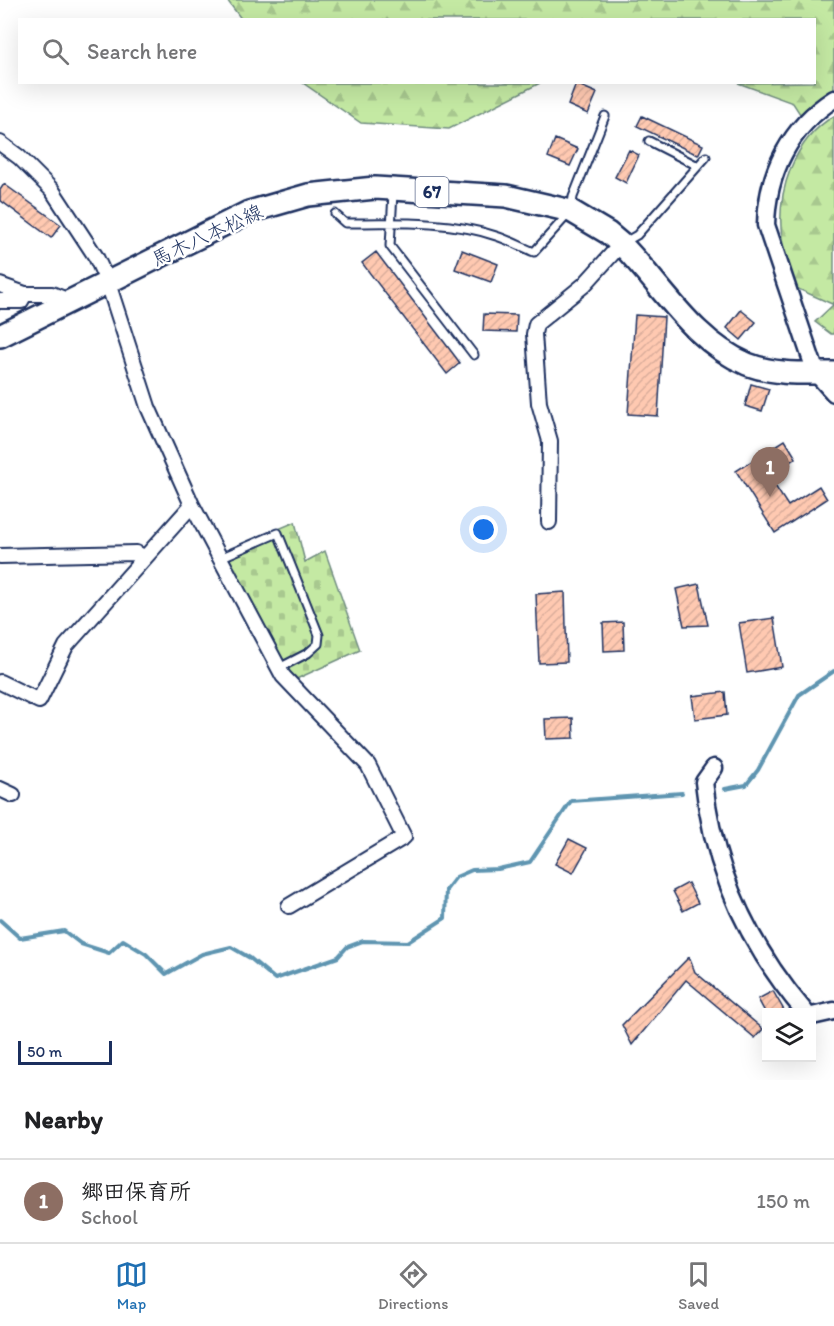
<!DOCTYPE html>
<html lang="en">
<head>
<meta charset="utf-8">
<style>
	body { margin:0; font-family:Itim,"Klee One",sans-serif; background:#f2f2f2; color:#202124 }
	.controls { position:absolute; right:18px; bottom:18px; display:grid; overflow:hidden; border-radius:0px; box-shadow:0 6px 24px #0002 }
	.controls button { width:54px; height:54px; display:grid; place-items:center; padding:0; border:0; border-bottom:2px solid #e0e0e0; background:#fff; color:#202124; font:30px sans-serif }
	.scale { position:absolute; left:18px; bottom:15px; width:94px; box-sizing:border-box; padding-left:6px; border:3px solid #1b2f5e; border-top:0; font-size:16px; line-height:21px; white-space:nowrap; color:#1b2f5e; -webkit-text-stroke:4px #fff; paint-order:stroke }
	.you { position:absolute; left:484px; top:530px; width:21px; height:21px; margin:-15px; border:4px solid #fff; border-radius:50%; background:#1a73e8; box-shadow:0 0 0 9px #1a73e833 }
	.badge { display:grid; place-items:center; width:39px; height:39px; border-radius:50%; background:#1f6fb2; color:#fff; font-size:20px; font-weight:700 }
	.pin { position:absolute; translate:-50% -50px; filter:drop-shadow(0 2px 3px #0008) }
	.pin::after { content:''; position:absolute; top:32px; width:21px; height:18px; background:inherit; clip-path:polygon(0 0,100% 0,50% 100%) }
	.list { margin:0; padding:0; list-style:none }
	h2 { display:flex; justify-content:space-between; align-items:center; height:78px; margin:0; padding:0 24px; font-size:26px }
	h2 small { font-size:20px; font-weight:400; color:#757577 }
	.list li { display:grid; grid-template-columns:39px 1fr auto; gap:18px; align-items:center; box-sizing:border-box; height:84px; padding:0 24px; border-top:2px solid #e0e0e0 }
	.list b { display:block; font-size:22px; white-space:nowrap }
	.list p { margin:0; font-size:20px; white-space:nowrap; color:#757577 }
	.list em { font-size:20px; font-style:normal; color:#757577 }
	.icon { flex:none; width:33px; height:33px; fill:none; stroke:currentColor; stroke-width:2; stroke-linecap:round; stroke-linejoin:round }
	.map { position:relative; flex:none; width:834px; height:1080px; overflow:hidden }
	.search { position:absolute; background:#fff; box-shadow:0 6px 24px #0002; left:18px; right:18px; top:18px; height:66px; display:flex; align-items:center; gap:15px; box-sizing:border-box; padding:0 21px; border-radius:0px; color:#757577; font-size:22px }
	.sheet { height:162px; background:#fff }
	nav { display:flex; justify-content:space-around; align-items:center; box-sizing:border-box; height:84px; border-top:2px solid #e0e0e0; background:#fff; font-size:16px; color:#757577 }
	nav a { display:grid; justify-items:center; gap:3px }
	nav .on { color:#1f6fb2 }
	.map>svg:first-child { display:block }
</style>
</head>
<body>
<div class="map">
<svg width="834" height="1080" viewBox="0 0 834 1080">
	<defs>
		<pattern id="forest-firs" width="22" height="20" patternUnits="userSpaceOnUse" patternTransform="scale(1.5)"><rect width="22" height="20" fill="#c4e9a3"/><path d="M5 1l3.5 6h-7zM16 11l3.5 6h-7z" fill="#a8c88f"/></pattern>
		<pattern id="cemetery-stones" width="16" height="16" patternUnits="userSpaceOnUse" patternTransform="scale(1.5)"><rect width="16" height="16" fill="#c4e9a3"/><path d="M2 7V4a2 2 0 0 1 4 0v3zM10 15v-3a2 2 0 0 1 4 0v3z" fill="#a8c88f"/></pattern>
		<pattern id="building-hatch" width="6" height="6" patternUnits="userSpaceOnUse" patternTransform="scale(1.5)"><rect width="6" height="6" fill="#ffc9b1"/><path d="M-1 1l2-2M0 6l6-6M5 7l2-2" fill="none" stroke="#daad9b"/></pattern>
	</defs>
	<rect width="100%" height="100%" fill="#fff"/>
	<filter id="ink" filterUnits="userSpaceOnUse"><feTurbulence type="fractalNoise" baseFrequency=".0167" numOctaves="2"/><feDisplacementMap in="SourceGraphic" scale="12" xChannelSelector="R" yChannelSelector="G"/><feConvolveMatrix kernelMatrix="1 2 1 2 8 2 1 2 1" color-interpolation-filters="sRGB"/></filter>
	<g filter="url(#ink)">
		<path fill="url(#forest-firs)" stroke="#708c80" stroke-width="1.5" d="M 227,0 L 834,0 L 834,89 L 800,114 L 793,103 L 738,83 L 814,82 L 814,20 L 242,20 Z
			M 303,83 L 540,83 L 449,129 L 361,123 Z
			M 834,116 L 834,301 L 832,304 L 796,288 C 792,272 784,255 782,238 C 776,193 793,140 834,116 Z
			M 834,304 L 834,334 L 831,334 L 815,322 Z"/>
		<path fill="url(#cemetery-stones)" stroke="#708c80" stroke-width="1.5" d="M 295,522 L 305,562 L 325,551 L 360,650 L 292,681 L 222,553 Z"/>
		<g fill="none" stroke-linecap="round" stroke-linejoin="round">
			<path stroke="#5e95b1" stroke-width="4" d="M 725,789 L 746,785 L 758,770 L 799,695 L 834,671
				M 0,920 L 20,938 L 64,931 L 81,944 L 109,953 L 123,940 L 146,954 L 166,974 L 202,954 L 231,947 L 250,958 L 275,979 L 338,957 L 347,947 L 363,941 L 408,942 L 445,918 L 446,890 L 456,877 L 472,870 L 498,869 L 530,862 L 571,801 L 682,793"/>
		</g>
		<path fill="url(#building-hatch)" stroke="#1b2f5e" stroke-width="1.5" d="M 576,84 L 597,93 L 588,114 L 568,105 Z
			M 642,116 L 703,145 L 698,155 L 637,126 Z
			M 555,139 L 578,149 L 570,166 L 548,157 Z
			M 629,150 L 639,155 L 626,183 L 615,177 Z
			M 4,184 L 61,225 L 51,238 L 0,200 L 0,190 Z
			M 462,250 L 498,264 L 491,282 L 455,269 Z
			M 376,252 L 460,363 L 447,374 L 362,263 Z
			M 741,310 L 756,322 L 741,340 L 727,328 Z
			M 484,314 L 517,315 L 516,332 L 483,331 Z
			M 635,315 L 664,317 L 658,416 L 628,414 Z
			M 751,384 L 769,389 L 762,411 L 745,406 Z
			M 785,440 L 796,458 L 768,475 L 788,506 L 819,486 L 827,499 L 775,533 L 736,471 Z
			M 699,584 L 708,625 L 684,626 L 676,589 Z
			M 565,592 L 567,662 L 539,663 L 536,594 Z
			M 774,618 L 782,667 L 747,673 L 739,623 Z
			M 623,622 L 624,650 L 604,651 L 603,623 Z
			M 725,692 L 727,715 L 695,719 L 692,696 Z
			M 573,718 L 574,738 L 546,739 L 545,719 Z
			M 569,839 L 587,848 L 573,873 L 555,864 Z
			M 688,883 L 698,903 L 683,911 L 673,891 Z
			M 689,957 L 695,972 L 763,1029 L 755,1038 L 686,980 L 632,1045 L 622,1025 Z
			M 773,991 L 785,1012 L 765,1012 L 758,999 Z"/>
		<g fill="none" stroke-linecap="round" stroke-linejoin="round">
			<g stroke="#1b2f5e" stroke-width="11">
				<path id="service" d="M 649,141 L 698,166
					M 393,193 L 390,246 L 474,355
					M 335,214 L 345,223 C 393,223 449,220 496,236 C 509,240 522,247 534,252 L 571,211 L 573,197 L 605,116
					M 623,243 L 637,235 L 706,157
					M 220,558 L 278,533 L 319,635 L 318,644 L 308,653 L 279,668"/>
			</g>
			<g stroke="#1b2f5e" stroke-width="18">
				<path id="minor" d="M 0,143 L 19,157 L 52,190 L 96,257 L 108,283 L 148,407 L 192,505 L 220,558 L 283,676 L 368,765 L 404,837 L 289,906
					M 0,285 L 25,294 L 52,294 L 69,301
					M 0,301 L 21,301 L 25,294
					M 549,522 L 550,441 L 539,403 L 534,334 L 536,324 L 584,285 L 621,244
					M 0,556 L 136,553 L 144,557
					M 0,682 L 39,701 L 66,646 L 192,505
					M 0,789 L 13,795"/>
			</g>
			<g stroke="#1b2f5e" stroke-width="21">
				<path id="tertiary" d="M 834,99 C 790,127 767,173 766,225 L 816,373 L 834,393
					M 714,768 L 704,782 C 713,869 749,946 805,1012
					M 812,1016 L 834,1011"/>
			</g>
			<g stroke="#1b2f5e" stroke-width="26">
				<path id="primary" d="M 0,336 L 249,212 L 308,195 L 375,188 L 506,196 L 571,211 L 608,233 L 621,244 C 661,284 692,341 747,364 C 774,375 806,373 834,373"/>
			</g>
			<use href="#service" stroke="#fff" stroke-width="7"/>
			<use href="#minor" stroke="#fff" stroke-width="14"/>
			<use href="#tertiary" stroke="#fff" stroke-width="16"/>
			<use href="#primary" stroke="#fff" stroke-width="21"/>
		</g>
	</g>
	<g text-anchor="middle" stroke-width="5" stroke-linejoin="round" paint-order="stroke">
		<rect fill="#fff" stroke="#5f6d8e" stroke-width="1.5" x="415.5" y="177" width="33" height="30" rx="4.5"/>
		<g font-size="18" font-weight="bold" fill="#1b2f5e">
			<text x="432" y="198">67</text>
		</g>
		<g font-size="20" fill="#1b2f5e" stroke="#fff">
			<text transform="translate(207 235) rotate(-25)" y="7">馬木八本松線</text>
		</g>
	</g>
</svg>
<div class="controls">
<button><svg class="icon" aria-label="layers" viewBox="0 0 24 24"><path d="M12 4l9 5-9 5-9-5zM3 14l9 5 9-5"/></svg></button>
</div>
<div class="scale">50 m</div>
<div class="you"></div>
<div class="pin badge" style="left:770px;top:497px;background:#8d6e63">1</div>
<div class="search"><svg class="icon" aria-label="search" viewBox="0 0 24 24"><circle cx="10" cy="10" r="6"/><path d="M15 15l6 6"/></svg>Search here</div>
</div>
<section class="sheet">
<h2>Nearby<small></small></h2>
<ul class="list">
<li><span class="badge" style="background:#8d6e63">1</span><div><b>郷田保育所</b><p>School</p></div><em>150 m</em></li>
</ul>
</section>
<nav>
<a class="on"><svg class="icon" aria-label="map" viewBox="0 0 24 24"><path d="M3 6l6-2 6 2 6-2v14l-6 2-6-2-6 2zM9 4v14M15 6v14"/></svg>Map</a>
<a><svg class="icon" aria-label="directions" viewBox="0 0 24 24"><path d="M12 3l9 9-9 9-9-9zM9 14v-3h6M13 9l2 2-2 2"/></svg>Directions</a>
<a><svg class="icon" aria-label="saved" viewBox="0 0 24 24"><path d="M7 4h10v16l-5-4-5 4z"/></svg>Saved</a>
</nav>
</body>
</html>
